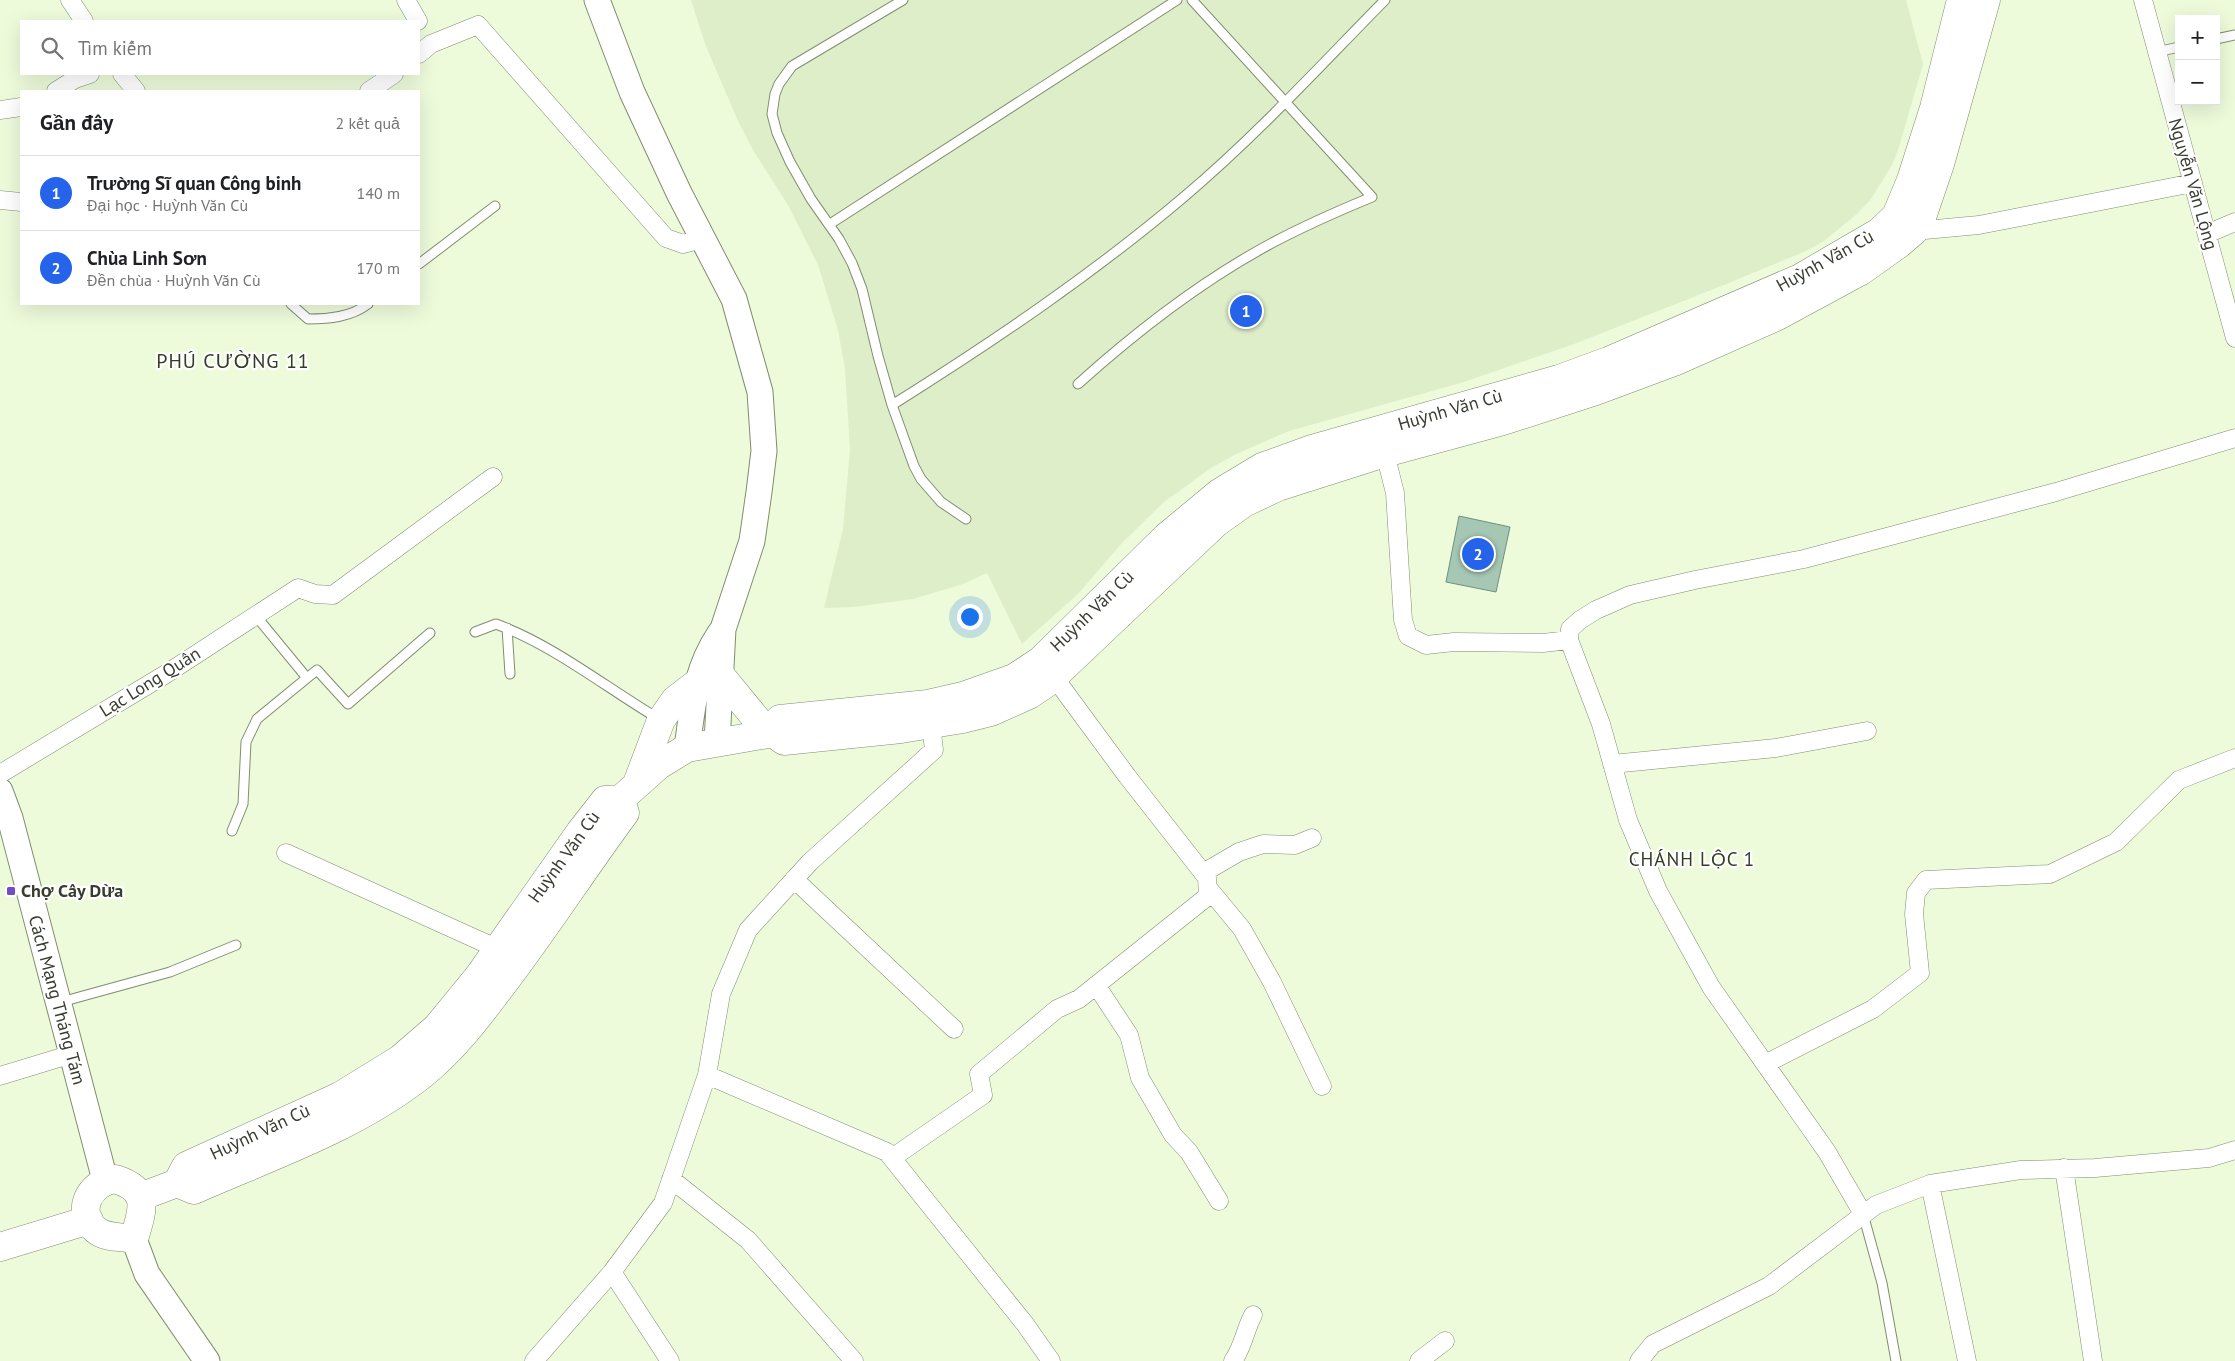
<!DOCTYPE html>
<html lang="vi">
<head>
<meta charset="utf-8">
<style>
	body { margin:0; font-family:"PT Sans",sans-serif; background:#f2f2f2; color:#202124 }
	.controls { position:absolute; right:15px; top:15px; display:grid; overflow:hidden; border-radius:0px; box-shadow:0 5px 20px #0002 }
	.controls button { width:45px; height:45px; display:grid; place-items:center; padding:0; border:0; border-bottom:1px solid #e0e0e0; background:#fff; color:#202124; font:25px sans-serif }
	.you { position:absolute; left:969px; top:616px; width:18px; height:18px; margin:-12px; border:4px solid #fff; border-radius:50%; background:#1a73e8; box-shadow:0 0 0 8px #1a73e833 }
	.badge { display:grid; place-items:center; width:32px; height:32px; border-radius:50%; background:#2563eb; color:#fff; font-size:16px; font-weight:700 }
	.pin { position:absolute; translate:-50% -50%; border:2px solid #fff; box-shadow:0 1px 5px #0006 }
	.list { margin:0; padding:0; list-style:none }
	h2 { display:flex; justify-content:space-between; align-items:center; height:65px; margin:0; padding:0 20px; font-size:21px }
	h2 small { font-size:16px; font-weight:400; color:#757577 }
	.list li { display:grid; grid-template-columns:32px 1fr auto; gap:15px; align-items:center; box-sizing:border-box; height:75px; padding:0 20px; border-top:1px solid #e0e0e0 }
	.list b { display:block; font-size:19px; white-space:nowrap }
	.list p { margin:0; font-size:16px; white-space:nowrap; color:#757577 }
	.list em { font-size:16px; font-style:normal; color:#757577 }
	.icon { flex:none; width:28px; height:28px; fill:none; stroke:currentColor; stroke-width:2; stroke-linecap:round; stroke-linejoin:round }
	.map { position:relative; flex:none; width:2235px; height:1361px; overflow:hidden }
	.search { position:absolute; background:#fff; box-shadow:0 5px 20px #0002; left:20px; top:20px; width:400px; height:55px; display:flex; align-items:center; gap:12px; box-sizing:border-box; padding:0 18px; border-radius:0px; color:#757577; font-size:19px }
	.panel { position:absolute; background:#fff; box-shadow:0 5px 20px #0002; left:20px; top:90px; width:400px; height:215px; border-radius:0px }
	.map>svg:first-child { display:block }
</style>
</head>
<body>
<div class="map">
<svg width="2235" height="1361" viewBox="0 0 2235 1361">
	<rect width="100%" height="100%" fill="#edfbdb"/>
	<path fill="#deeec8" d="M 691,0 L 1906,0 L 1923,64 L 1899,147 L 1892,165 L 1871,199 L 1857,214 L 1824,241 L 1806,251 L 1724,285 L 1574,344 L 1464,382 L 1289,431 L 1236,454 L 1211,468 L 1164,502 L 1122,543 L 1078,594 L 1022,644 L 987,573 L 963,584 L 913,599 L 854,607 L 824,608 L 843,529 L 850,449 L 845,369 L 838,330 L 818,265 L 788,205 L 753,150 L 738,121 L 705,44 Z"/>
	<path fill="#a6c7b4" stroke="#70907d" d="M 1459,516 L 1510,527 L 1496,592 L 1446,582 Z"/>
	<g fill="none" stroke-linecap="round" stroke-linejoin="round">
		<g stroke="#818d70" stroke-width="11">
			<path id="lane" d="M 903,0 L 792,66 L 779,84 L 775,94 L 772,114 L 777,133 L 790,162 L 811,199 L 839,239 L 852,263 L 862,289 L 878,356 L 892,405 L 914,466 L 921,479 L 941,502 L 966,519
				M 2216,39 L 2235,35
				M 2157,52 L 2179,47
				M 830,224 L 1177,0
				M 419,264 L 495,206
				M 291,304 L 308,319 C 329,319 351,317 368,304
				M 1078,384 C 1138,330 1201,281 1272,243 C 1304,226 1338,211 1372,197 L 1192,0
				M 892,405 C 994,341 1093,274 1185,196 C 1256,136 1320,66 1385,0
				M 256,616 L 307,678 L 317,670 L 348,704 L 430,633
				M 507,628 L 510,674
				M 475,632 L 496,624 C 555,646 605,687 659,719
				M 232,831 L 243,804 L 246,742 L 257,719 L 307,678
				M 61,1002 L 170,972 L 236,945
				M 1863,1214 L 1882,1283 L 1896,1361"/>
		</g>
		<g stroke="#818d70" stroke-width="19">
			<path id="street" d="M 70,0 L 84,21
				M 406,0 L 418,21
				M 2143,0 L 2235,338
				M 419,54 L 431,44 L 478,25 L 666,238 L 683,244 L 702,239
				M 122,74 L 136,91
				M 56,91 L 75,79 L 90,74
				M 369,91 L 394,74
				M 0,110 L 21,107
				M 0,200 L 21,202
				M 1914,231 L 1979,225 L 2193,183
				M 2207,234 L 2235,222
				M 1385,453 L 1395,493 L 1403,620 L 1408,636 L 1426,645 L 1454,642 L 1543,643 L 1569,640 L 1601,724 L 1628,820 L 1658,891 L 1711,987 L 1827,1152 L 1863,1214
				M 1569,640 L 1570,629 L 1580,620 L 1596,610 L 1630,595 L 1695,580 L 1804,559 L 2056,492 L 2235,438
				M 1612,764 L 1776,748 L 1867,731
				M 0,774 L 166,674 L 298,588 L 315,594 L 333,595 L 493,477
				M 286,853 L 498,949
				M 1203,873 L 1239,852 L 1263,844 L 1295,845 L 1312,838
				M 794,879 L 954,1029
				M 1209,889 L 1242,929 L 1272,982 L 1322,1086
				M 1096,985 L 1129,1035 L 1140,1078 L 1173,1135 L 1189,1152 L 1219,1201
				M 1765,1064 L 1873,1009 L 1920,973 L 1914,914 L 1916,893 L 1926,880 L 2050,874 L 2116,842 L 2179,780 L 2235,758
				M 707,1075 L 887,1152 L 1025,1324 L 1051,1361
				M 0,1076 L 72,1054
				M 892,1158 L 983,1095 L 979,1074 L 1057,1009 L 1079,999 L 1208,896 L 1207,878 L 1127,776 L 1054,677
				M 2064,1168 L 2093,1361
				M 671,1179 L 748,1240 L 854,1361
				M 1930,1184 L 1967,1361
				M 612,1272 L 670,1361
				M 534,1361 L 612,1272 L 663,1203 L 707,1075 L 721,994 L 748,930 L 810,862 L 934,750 L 930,716
				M 1233,1361 C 1243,1347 1245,1330 1253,1315
				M 1419,1361 L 1445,1341
				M 1639,1361 L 1653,1344 L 1769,1286 L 1876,1205 L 1930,1184 L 2021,1170 L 2095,1168 L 2209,1158 L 2235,1150"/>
		</g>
		<g stroke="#818d70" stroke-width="27">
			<path id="secondary" d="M 597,0 L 632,92 L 679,193 L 734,299 L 760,392 L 764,451 L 759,492 L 752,541 L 723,629 L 717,743
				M 687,748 C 693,705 695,670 720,633
				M 0,791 L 10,818 L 105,1180
				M 134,1239 L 147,1274 L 207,1361"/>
		</g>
		<g stroke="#818d70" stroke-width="29">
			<path id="primary" d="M 721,676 L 768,733
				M 773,733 L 784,741 L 901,729 L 963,719 L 991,712 L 1029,695 L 1047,683 L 1216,523 L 1244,503 L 1278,487 L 1385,453 L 1503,421 L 1596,391 L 1674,362 L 1776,317 L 1861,271 L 1899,244 L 1914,231 L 1921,220 L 1940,164 L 1986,0
				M 773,733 L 780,719 L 928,704 L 963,696 L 1014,678 L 1040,661 L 1166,537 L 1219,493 L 1262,467 L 1312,449 L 1559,379 L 1608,361 L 1800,278 L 1879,232 L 1896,216 L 1911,180 L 1934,108 L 1961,0
				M 638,781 L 661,720 L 675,700 L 696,684
				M 115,1179 C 152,1190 142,1211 134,1239 C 121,1236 107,1239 96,1230 C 74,1212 90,1182 115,1179 Z
				M 177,1183 L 186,1166 L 340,1096 L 400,1059 L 437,1027 L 478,977 L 580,832 L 605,800 L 621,799 L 659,765 L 687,748 L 773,733
				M 140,1197 L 177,1183 L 194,1190 C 271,1156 355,1128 422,1075 C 453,1050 476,1020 500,988 C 544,931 582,871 625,813 L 621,799
				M 0,1247 L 89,1220"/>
		</g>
		<use href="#lane" stroke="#fff" stroke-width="9"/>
		<use href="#street" stroke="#fff" stroke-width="18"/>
		<use href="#secondary" stroke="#fff" stroke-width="25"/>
		<use href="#primary" stroke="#fff" stroke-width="28"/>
	</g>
	<rect fill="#6e4dc6" stroke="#fff" stroke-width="2" x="6" y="886" width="10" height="10" rx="2.5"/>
	<g text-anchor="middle" stroke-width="4.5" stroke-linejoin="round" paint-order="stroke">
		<g font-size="18" fill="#383d30" stroke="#fff">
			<text transform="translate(2193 184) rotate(74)" y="6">Nguyễn Văn Lộng</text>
			<text transform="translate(1825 261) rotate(-29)" y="6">Huỳnh Văn Cù</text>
			<text transform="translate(1450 410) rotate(-16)" y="6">Huỳnh Văn Cù</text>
			<text transform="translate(1092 611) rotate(-44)" y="6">Huỳnh Văn Cù</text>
			<text transform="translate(150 682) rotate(-32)" y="6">Lạc Long Quân</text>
			<text transform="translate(564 857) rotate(-54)" y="6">Huỳnh Văn Cù</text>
			<text transform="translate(57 1000) rotate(75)" y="6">Cách Mạng Tháng Tám</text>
			<text transform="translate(260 1132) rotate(-25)" y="6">Huỳnh Văn Cù</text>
		</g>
		<g font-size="18" font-weight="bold" fill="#383d30" stroke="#fff" text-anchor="start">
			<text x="21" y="897">Chợ Cây Dừa</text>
		</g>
		<g font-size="19" letter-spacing="1" fill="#333d23" stroke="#fff">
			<text x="1692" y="866">CHÁNH LỘC 1</text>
		</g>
		<g font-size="20" letter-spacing="1" fill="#333d23" stroke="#fff">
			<text x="233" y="368">PHÚ CƯỜNG 11</text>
		</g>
	</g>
</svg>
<div class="controls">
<button>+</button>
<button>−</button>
</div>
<div class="you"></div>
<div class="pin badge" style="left:1246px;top:311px">1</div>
<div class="pin badge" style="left:1478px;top:554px">2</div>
<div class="search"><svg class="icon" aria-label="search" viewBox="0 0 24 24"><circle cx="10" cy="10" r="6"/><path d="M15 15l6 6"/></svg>Tìm kiếm</div>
<section class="panel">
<h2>Gần đây<small>2 kết quả</small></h2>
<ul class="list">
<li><span class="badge">1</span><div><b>Trường Sĩ quan Công binh</b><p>Đại học · Huỳnh Văn Cù</p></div><em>140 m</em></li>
<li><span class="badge">2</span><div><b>Chùa Linh Sơn</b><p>Đền chùa · Huỳnh Văn Cù</p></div><em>170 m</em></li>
</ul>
</section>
</div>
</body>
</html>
